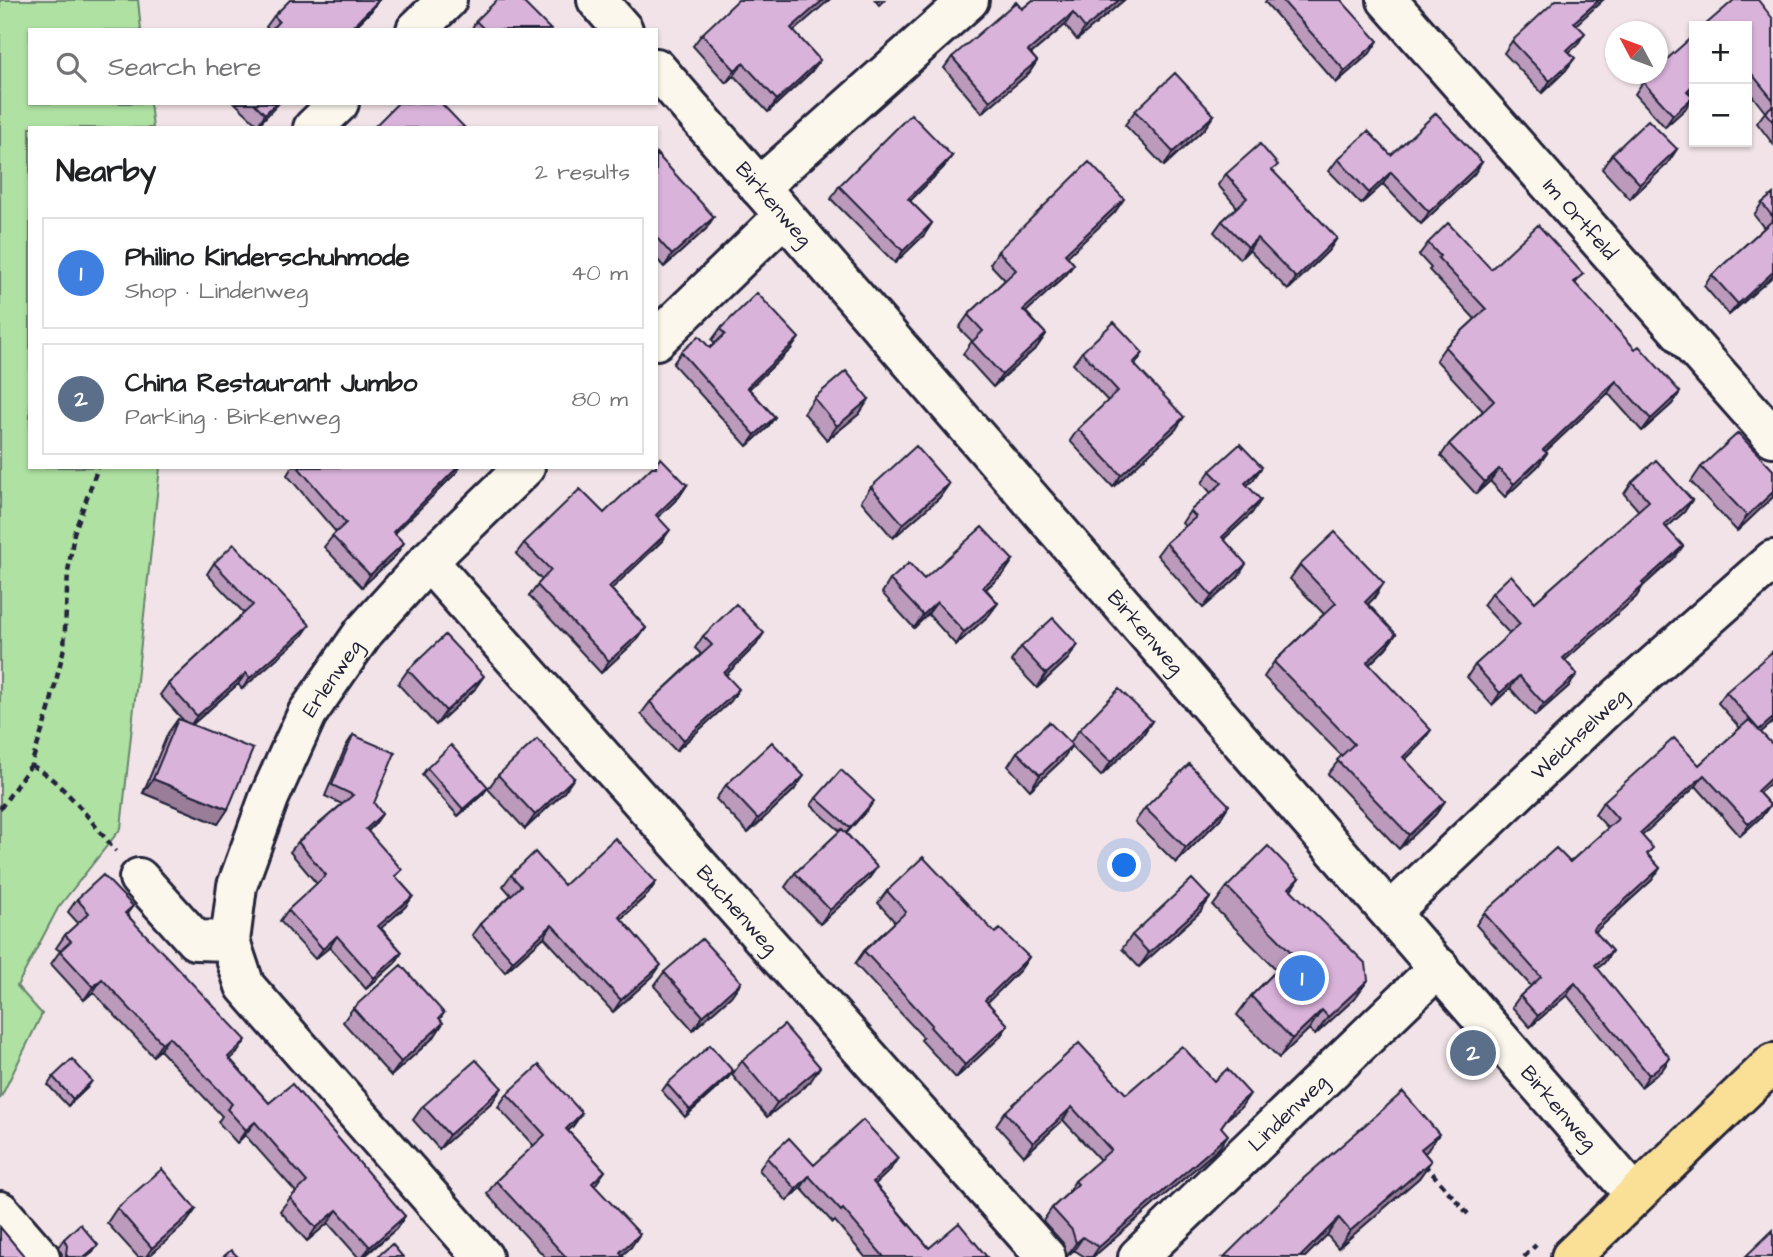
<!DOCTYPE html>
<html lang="en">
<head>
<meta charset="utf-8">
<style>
	body { margin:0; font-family:"Architects Daughter",sans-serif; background:#f6f6f6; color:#202124 }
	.controls { position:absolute; right:21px; top:21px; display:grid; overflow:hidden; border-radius:0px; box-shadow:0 2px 5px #0004 }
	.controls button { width:63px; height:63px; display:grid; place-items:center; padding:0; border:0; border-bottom:2px solid #e0e0e0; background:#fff; color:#202124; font:35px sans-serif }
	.compass { position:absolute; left:1605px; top:21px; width:63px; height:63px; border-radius:50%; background:#fff; box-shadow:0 2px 5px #0004; rotate:311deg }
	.you { position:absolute; left:1125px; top:866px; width:24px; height:24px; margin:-18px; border:5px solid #fff; border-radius:50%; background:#1a73e8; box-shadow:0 0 0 10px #1a73e833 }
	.badge { display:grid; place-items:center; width:46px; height:46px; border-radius:50%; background:#db2777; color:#fff; font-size:23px; font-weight:700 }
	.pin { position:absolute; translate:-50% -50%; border:4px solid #fff; box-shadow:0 2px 7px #0006 }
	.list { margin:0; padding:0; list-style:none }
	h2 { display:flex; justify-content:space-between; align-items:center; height:91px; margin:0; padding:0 28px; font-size:30px }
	h2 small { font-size:23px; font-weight:400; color:#757577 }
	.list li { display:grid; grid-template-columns:46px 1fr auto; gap:21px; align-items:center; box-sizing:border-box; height:112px; margin:0 14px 14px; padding:0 14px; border:2px solid #e0e0e0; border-radius:0px }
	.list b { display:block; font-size:26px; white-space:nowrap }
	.list p { margin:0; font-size:23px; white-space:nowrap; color:#757577 }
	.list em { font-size:23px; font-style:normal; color:#757577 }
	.icon { flex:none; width:38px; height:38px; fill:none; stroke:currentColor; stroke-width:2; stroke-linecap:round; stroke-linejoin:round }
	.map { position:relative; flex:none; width:1773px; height:1257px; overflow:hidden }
	.search { position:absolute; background:#fff; box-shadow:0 2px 5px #0004; left:28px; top:28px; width:630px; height:77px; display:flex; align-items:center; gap:18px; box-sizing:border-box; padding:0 24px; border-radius:0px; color:#757577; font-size:26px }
	.panel { position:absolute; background:#fff; box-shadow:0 2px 5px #0004; left:28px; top:126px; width:630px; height:343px; border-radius:0px }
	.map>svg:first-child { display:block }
</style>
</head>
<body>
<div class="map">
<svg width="1773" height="1257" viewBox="0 0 1773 1257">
	<rect width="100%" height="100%" fill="#f1e3e7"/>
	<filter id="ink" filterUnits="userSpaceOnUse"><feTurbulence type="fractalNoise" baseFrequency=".0143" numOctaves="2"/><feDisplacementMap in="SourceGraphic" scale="14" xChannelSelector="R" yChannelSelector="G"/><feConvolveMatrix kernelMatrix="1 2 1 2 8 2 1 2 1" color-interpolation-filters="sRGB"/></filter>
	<g filter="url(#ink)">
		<path fill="#aee1a2" stroke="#68826e" stroke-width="2" d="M 0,0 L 138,0 L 141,30 L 30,30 L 30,103 L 150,103 L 153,128 L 30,128 L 30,467 L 160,467 L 121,828 L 58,908 L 17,986 L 42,1014 L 0,1099 Z"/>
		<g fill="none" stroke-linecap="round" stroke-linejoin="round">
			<g stroke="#22223b" stroke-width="44">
				<g id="minor">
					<path d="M 597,0 L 623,30"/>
					<path id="s1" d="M 1387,0 L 1773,437"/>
					<path d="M 416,30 L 447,0"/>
					<path id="s2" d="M 656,68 L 1635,1195"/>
					<path d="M 313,128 L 339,103"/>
					<path d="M 759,187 L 969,0"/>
					<path d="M 656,340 L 784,216"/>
					<path id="s3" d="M 428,561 L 1046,1257"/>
					<path d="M 139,878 L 195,940 L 230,941"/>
					<path id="s4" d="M 1391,912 L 1607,707 L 1773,560"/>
					<path d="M 0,1211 L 40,1257"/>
					<path id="s5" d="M 483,1257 L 245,986 L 230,941 L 237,886 L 269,798 L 307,714 L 363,633 L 428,561 L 525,467"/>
					<path id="s6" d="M 1138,1257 L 1439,967"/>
				</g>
			</g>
			<g stroke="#22223b" stroke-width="44">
				<path id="major" d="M 1571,1257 L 1773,1063"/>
			</g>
			<path stroke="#22223b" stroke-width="4.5" stroke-dasharray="7 5" stroke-linecap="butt" d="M 31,765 C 65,783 91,822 116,851
				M 0,809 L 31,765 L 49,710 L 64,648 L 68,572 L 74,533 L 98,467
				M 1424,1164 L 1468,1214
				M 1524,1257 L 1536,1245"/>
			<use href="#minor" stroke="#fbf7ec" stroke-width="38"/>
			<use href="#major" stroke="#fadf96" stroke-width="38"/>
		</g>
		<path fill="#bb9abc" stroke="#22223b" stroke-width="2" d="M 829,0 L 793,31 L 820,60 L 811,72 L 768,112 L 734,76 L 726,83 L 693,46 L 702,34 Z
			M 875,0 L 884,0 L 879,5 Z
			M 1033,0 L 1124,0 L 1077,40 L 1065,25 L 1031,54 L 1037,61 L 1029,73 L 982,113 L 944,68 L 952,57 L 1022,9 Z
			M 1267,0 L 1341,0 L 1370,53 L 1336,83 L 1265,2 Z
			M 371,11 L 352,30 L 269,30 L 266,27 L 274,16 Z
			M 1773,19 L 1773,144 L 1757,123 L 1765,112 L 1747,89 L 1747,26 Z
			M 476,21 L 551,30 L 471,30 Z
			M 1577,24 L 1577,45 L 1569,52 L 1566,70 L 1542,93 L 1504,53 L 1512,41 Z
			M 1643,82 L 1694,88 L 1689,93 L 1685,109 L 1665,127 L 1635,94 Z
			M 235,103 L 279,103 L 258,125 Z
			M 1135,111 L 1214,115 L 1204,129 L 1164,166 L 1125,125 Z
			M 1677,149 L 1667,164 L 1630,199 L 1602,169 L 1612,154 Z
			M 656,153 L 706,229 L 664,267 L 656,258 Z
			M 1391,155 L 1482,162 L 1474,174 L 1421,224 L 1383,184 L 1361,204 L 1329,171 L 1338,159 Z
			M 952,156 L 943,168 L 910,201 L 932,223 L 924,235 L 895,263 L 831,199 L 839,186 Z
			M 1273,172 L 1337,238 L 1329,250 L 1288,290 L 1249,250 L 1240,259 L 1214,232 L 1222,221 L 1237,207 L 1218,185 L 1226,174 Z
			M 1773,194 L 1773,276 L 1729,315 L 1704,286 L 1712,275 L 1764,228 L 1754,215 L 1762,203 Z
			M 1115,212 L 1067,256 L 1074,264 L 1065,276 L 1026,312 L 1046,334 L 1037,347 L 993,387 L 963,354 L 972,341 L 959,328 L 968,315 L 1005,280 L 990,264 L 998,251 Z
			M 1428,243 L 1491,269 L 1583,274 L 1575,284 L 1635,349 L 1680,392 L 1672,404 L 1642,431 L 1608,393 L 1545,452 L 1547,453 L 1538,466 L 1505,497 L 1490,481 L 1476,494 L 1441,456 L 1449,444 L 1483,411 L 1436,360 L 1445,347 L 1475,319 L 1429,270 L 1431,268 L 1419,255 Z
			M 720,329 L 791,349 L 749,389 L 775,417 L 767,428 L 747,446 L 673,364 L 681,352 L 710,348 L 715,343 L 712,340 Z
			M 1082,352 L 1143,353 L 1135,365 L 1176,429 L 1113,487 L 1070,441 L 1078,429 L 1108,401 L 1073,364 Z
			M 814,398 L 869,399 L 859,414 L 827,440 L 804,413 Z
			M 292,467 L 460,467 L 457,472 L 395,533 L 396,555 L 362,587 L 324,547 L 336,532 L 287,475 Z
			M 1701,467 L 1773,470 L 1773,497 L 1737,531 L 1691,482 Z
			M 1210,471 L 1253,480 L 1247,485 L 1252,513 L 1224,539 L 1238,577 L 1203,608 L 1157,555 L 1166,543 L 1185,526 L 1182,523 L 1190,511 L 1211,493 L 1202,483 Z
			M 1632,482 L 1692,500 L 1684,512 L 1666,528 L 1683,546 L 1674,558 L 1643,586 L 1636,597 L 1565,660 L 1577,674 L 1569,686 L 1535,716 L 1510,688 L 1492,705 L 1467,677 L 1475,665 L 1510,634 L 1483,605 L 1492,593 L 1535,602 L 1639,511 L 1624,494 Z
			M 949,484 L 939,498 L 893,538 L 861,501 L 871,487 Z
			M 687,485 L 679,497 L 658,517 L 662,541 L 611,589 L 646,628 L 638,639 L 601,673 L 529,596 L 542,580 L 516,554 L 524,543 L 604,513 Z
			M 1013,560 L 1004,573 L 986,589 L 998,603 L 989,615 L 956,645 L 928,614 L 914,628 L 882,593 L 890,580 L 924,579 Z
			M 214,563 L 302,636 L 242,689 L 238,684 L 192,725 L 228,809 L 218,824 L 143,793 L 168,733 L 178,719 L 185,722 L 160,695 L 168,684 L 244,613 L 207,574 Z
			M 1300,565 L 1374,598 L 1368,604 L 1396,634 L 1386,648 L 1369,665 L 1421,744 L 1405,760 L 1445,801 L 1435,815 L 1399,849 L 1328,774 L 1342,756 L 1264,677 L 1274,662 L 1324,614 L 1290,579 Z
			M 703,636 L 756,645 L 726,675 L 731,701 L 676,751 L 641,714 L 650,702 L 701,654 L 695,648 Z
			M 1021,647 L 1068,659 L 1037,688 L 1011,661 Z
			M 408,670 L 474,690 L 436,725 L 398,684 Z
			M 1726,692 L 1773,722 L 1761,732 L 1759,793 L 1770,805 L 1762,816 L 1740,836 L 1696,786 L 1642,835 L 1648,855 L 1660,868 L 1652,880 L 1595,932 L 1612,951 L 1604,963 L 1597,968 L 1670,1058 L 1662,1070 L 1641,1087 L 1567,995 L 1530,1027 L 1512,1007 L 1520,996 L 1531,986 L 1476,925 L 1484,913 L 1570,862 L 1608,828 L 1595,814 L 1603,802 L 1699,765 L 1740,728 L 1718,703 Z
			M 1152,721 L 1142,736 L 1101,776 L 1071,746 L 1062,760 L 1030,790 L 1008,766 L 1017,752 L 1070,743 L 1079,730 Z
			M 353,735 L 374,803 L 382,814 L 374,825 L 368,831 L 397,878 L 413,896 L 405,907 L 381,928 L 402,952 L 395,963 L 366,989 L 330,947 L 315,959 L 280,921 L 288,910 L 317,884 L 290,852 L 298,842 L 342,804 L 325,796 L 346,746 Z
			M 427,768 L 488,787 L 483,794 L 458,816 L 422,775 Z
			M 498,775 L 574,778 L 564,792 L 525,829 L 488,789 Z
			M 726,785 L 794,790 L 748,833 L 716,799 Z
			M 816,798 L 869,808 L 846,833 L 877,867 L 867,881 L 820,924 L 785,887 L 795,873 L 840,831 L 811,805 Z
			M 1145,808 L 1220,819 L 1176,863 L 1135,822 Z
			M 511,875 L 564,885 L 656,882 L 648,894 L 621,919 L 653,976 L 613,1012 L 544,937 L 505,972 L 472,935 L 480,924 L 511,895 L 503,886 Z
			M 1299,878 L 1291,890 L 1368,980 L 1354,999 L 1315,1035 L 1309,1029 L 1279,1058 L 1237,1015 L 1251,996 L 1277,970 L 1213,906 L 1227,887 Z
			M 887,891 L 995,933 L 1029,957 L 1020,970 L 987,1002 L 1008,1025 L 999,1038 L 956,1078 L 921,1040 L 923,1037 L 855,964 L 864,951 L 895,922 L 878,903 Z
			M 1210,898 L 1200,912 L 1139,967 L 1122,949 L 1132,935 Z
			M 77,899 L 133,906 L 127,914 L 237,1053 L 230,1059 L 269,1103 L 405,1216 L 396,1229 L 364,1257 L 358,1257 L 328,1223 L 307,1241 L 280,1211 L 290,1198 L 296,1192 L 245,1135 L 237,1143 L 218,1122 L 222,1116 L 160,1050 L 153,1056 L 93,992 L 84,1000 L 51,964 L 60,951 L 56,948 L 65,935 L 78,923 L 68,912 Z
			M 664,972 L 741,982 L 731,996 L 693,1030 L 654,986 Z
			M 353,1008 L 444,1013 L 440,1019 L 443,1023 L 434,1037 L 391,1076 L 343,1022 Z
			M 742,1061 L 810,1082 L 767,1117 L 732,1075 Z
			M 733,1071 L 728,1078 L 685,1117 L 662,1091 L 667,1084 Z
			M 53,1077 L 87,1088 L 68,1106 L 48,1085 Z
			M 1214,1081 L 1241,1107 L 1226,1120 L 1221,1127 L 1219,1148 L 1093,1257 L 1085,1257 L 1074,1250 L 1067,1256 L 1063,1243 L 1043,1221 L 1052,1208 L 1067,1194 L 1075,1181 L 1100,1160 L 1063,1120 L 1024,1156 L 996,1125 L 1005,1112 Z
			M 507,1094 L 582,1113 L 573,1126 L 568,1131 L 605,1171 L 594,1185 L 631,1247 L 622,1255 L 624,1257 L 545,1257 L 487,1194 L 496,1181 L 534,1146 L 498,1107 Z
			M 492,1102 L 439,1149 L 413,1120 L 423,1106 Z
			M 1439,1134 L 1424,1153 L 1431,1161 L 1419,1178 L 1338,1248 L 1327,1235 L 1305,1257 L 1224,1257 Z
			M 767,1158 L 814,1165 L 890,1170 L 875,1184 L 929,1248 L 987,1257 L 865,1257 L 835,1221 L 833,1223 L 801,1188 L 787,1201 L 759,1170 Z
			M 117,1208 L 196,1209 L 186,1223 L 148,1257 L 138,1257 L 107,1223 Z
			M 64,1239 L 93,1252 L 87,1257 L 61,1257 L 62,1254 L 58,1247 Z"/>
		<path fill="#997d99" stroke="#22223b" stroke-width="2" d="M 379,0 L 371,11 L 352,30 L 349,30 Z
			M 823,0 L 829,0 L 782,41 L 791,28 Z
			M 1119,0 L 1124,0 L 1077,40 L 1085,28 Z
			M 1599,0 L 1603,0 L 1566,34 L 1574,22 Z
			M 1073,13 L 1065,25 L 1020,63 L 1028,51 Z
			M 1585,33 L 1577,45 L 1559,62 L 1567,50 Z
			M 1378,41 L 1370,53 L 1336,83 L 1345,71 Z
			M 1575,58 L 1566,70 L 1542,93 L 1550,81 Z
			M 820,60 L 811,72 L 768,112 L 777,100 Z
			M 1037,61 L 1029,73 L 982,113 L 990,101 Z
			M 743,63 L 734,76 L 726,83 L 735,70 Z
			M 1694,84 L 1694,88 L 1679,102 L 1687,91 Z
			M 1693,97 L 1685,109 L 1665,127 L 1673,115 Z
			M 276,103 L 279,103 L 258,125 L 265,114 Z
			M 1214,115 L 1204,129 L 1164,166 L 1173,152 Z
			M 1677,149 L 1667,164 L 1630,199 L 1640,184 Z
			M 952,156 L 943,168 L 900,211 L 908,199 Z
			M 1482,162 L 1474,174 L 1421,224 L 1429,212 Z
			M 1391,172 L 1383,184 L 1361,204 L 1369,193 Z
			M 1124,199 L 1115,212 L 1056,267 L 1065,254 Z
			M 714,217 L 706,229 L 664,267 L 672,255 Z
			M 932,223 L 924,235 L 895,263 L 903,251 Z
			M 1257,238 L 1249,250 L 1240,259 L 1248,247 Z
			M 1337,238 L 1329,250 L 1288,290 L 1296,278 Z
			M 1074,264 L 1065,276 L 1015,322 L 1023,310 Z
			M 1773,272 L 1773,276 L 1729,315 L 1738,304 Z
			M 1046,334 L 1037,347 L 993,387 L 1002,375 Z
			M 799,338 L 791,349 L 739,398 L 747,387 Z
			M 1616,381 L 1608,393 L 1534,462 L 1543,450 Z
			M 1680,392 L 1672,404 L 1642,431 L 1651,419 Z
			M 869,399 L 859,414 L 827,440 L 837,426 Z
			M 775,417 L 767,428 L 747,446 L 755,435 Z
			M 1184,417 L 1176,429 L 1113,487 L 1121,475 Z
			M 1547,453 L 1538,466 L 1505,497 L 1514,484 Z
			M 458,467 L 460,467 L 457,472 L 385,543 L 393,532 Z
			M 1262,467 L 1253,480 L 1236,495 L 1245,483 Z
			M 1499,469 L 1490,481 L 1476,494 L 1485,482 Z
			M 949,484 L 939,498 L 893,538 L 903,524 Z
			M 687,485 L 679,497 L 648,527 L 656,515 Z
			M 1773,492 L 1773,497 L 1737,531 L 1747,516 Z
			M 1261,500 L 1252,513 L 1213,549 L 1222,537 Z
			M 1692,500 L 1684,512 L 1656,537 L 1664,525 Z
			M 670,530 L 662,541 L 601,599 L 609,587 Z
			M 404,543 L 396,555 L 362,587 L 370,575 Z
			M 1683,546 L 1674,558 L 1643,586 L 1636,597 L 1554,670 L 1563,658 L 1642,583 Z
			M 1013,560 L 1004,573 L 974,599 L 983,587 Z
			M 1246,564 L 1238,577 L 1203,608 L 1212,596 Z
			M 1384,583 L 1374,598 L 1355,616 L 1365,602 Z
			M 937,602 L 928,614 L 914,628 L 923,615 Z
			M 998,603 L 989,615 L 956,645 L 964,632 Z
			M 310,625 L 302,636 L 242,689 L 250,678 Z
			M 646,628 L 638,639 L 601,673 L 609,661 Z
			M 764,633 L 756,645 L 716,685 L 724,673 Z
			M 1396,634 L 1386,648 L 1357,676 L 1367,662 Z
			M 1078,645 L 1068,659 L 1037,688 L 1046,674 Z
			M 246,673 L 238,684 L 189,727 L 197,716 Z
			M 1577,674 L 1569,686 L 1535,716 L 1544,704 Z
			M 484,676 L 474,690 L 436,725 L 446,711 Z
			M 1519,676 L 1510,688 L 1492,705 L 1500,693 Z
			M 739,689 L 731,701 L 676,751 L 684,740 Z
			M 1773,718 L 1773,722 L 1751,741 L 1759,730 Z
			M 1152,721 L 1142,736 L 1101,776 L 1111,762 Z
			M 1431,730 L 1421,744 L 1393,771 L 1403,757 Z
			M 1072,745 L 1062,760 L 1030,790 L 1040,775 Z
			M 1704,775 L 1696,786 L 1632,845 L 1640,833 Z
			M 804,776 L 794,790 L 748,833 L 758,819 Z
			M 1773,776 L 1773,781 L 1749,802 L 1757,791 Z
			M 574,778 L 564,792 L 525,829 L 535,815 Z
			M 153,779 L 228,809 L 218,824 L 143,793 Z
			M 488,787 L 483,794 L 458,816 L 463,809 Z
			M 874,801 L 869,808 L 845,835 L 850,828 Z
			M 1445,801 L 1435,815 L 1399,849 L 1409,835 Z
			M 1229,805 L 1220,819 L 1176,863 L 1186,848 Z
			M 1770,805 L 1762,816 L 1740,836 L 1749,824 Z
			M 382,814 L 374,825 L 359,840 L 366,829 Z
			M 877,867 L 867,881 L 820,924 L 830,910 Z
			M 1660,868 L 1652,880 L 1585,941 L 1593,929 Z
			M 656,882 L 648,894 L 611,928 L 619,916 Z
			M 413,896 L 405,907 L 371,937 L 378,926 Z
			M 1210,898 L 1200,912 L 1139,967 L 1149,953 Z
			M 552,925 L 544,937 L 505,972 L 513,961 Z
			M 337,936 L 330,947 L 315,959 L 323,949 Z
			M 1612,951 L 1604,963 L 1587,977 L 1595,965 Z
			M 402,952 L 395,963 L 366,989 L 374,978 Z
			M 1029,957 L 1020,970 L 977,1013 L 985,1000 Z
			M 661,965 L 653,976 L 613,1012 L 621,1000 Z
			M 102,979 L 93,992 L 84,1000 L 93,987 Z
			M 1368,980 L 1354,999 L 1315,1035 L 1328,1017 Z
			M 741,982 L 731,996 L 693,1030 L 703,1016 Z
			M 1575,983 L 1567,995 L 1530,1027 L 1538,1016 Z
			M 1322,1010 L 1309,1029 L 1279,1058 L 1292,1039 Z
			M 443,1023 L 434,1037 L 391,1076 L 401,1062 Z
			M 1008,1025 L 999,1038 L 956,1078 L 965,1065 Z
			M 169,1037 L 160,1050 L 153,1056 L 162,1043 Z
			M 246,1040 L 237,1053 L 219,1070 L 228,1057 Z
			M 1670,1058 L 1662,1070 L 1641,1087 L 1649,1075 Z
			M 820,1067 L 810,1082 L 767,1117 L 777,1103 Z
			M 733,1071 L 728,1078 L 685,1117 L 690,1110 Z
			M 92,1081 L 87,1088 L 68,1106 L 73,1099 Z
			M 502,1088 L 492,1102 L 439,1149 L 449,1135 Z
			M 1250,1094 L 1241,1107 L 1226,1120 L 1235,1107 Z
			M 1072,1107 L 1063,1120 L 1024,1156 L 1033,1143 Z
			M 582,1113 L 573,1126 L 557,1141 L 566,1129 Z
			M 255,1122 L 245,1135 L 237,1143 L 246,1130 Z
			M 1439,1134 L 1427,1151 L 1409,1166 L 1421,1149 Z
			M 1228,1135 L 1219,1148 L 1093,1257 L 1092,1257 L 1099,1247 Z
			M 898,1158 L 890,1170 L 865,1194 L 873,1182 Z
			M 1431,1161 L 1419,1178 L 1338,1248 L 1350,1231 Z
			M 605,1171 L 596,1184 L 583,1196 L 592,1183 Z
			M 809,1176 L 801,1188 L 787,1201 L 796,1189 Z
			M 196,1209 L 186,1223 L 148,1257 L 146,1257 L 152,1248 Z
			M 337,1210 L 328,1223 L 307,1241 L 316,1228 Z
			M 405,1216 L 396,1229 L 362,1257 L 370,1247 Z
			M 1339,1218 L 1327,1235 L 1305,1257 L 1300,1257 Z
			M 640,1234 L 631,1247 L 620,1257 L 620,1252 Z
			M 1083,1237 L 1074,1250 L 1067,1256 L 1076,1243 Z
			M 98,1245 L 93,1252 L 87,1257 L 84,1257 Z"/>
		<path fill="#dab3db" stroke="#22223b" stroke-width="2" d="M 290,0 L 379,0 L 349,30 L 271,30 L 279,21 L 274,16 Z
			M 497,0 L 521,0 L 551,30 L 485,30 L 476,21 Z
			M 738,0 L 823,0 L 791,28 L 820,60 L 777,100 L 743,63 L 735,70 L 702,34 Z
			M 1033,0 L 1119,0 L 1085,28 L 1073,13 L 1028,51 L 1037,61 L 990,101 L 952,57 L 1016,2 L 1022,9 Z
			M 1282,0 L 1341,0 L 1378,41 L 1345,71 Z
			M 1556,0 L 1599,0 L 1574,22 L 1585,33 L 1567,50 L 1575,58 L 1550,81 L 1512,41 Z
			M 1734,0 L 1758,0 L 1773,19 L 1773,100 L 1747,68 L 1747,26 L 1704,26 Z
			M 1694,35 L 1694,84 L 1687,91 L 1693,97 L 1673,115 L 1643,82 L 1652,74 L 1657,74 L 1657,68 Z
			M 1175,73 L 1214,115 L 1173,152 L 1135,111 Z
			M 254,103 L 276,103 L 265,114 Z
			M 398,103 L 441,103 L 465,128 L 373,128 Z
			M 1773,105 L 1773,122 L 1765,112 Z
			M 1436,113 L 1482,162 L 1429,212 L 1391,172 L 1369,193 L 1338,159 L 1368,131 L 1391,155 Z
			M 911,114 L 952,156 L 908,199 L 932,223 L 903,251 L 839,186 Z
			M 1648,120 L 1677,149 L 1640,184 L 1612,154 Z
			M 1260,144 L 1278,165 L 1272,170 L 1337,238 L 1296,278 L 1257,238 L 1248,247 L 1222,221 L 1247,198 L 1226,174 Z
			M 656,153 L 714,217 L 672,255 L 656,237 Z
			M 1089,162 L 1124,199 L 1065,254 L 1074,264 L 1023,310 L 1046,334 L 1002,375 L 972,342 L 983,331 L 968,315 L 1016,270 L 998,251 Z
			M 1773,194 L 1773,217 L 1762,203 Z
			M 1773,220 L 1773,272 L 1738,304 L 1712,275 Z
			M 1448,223 L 1491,269 L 1538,225 L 1583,274 L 1574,282 L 1635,349 L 1639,346 L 1680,392 L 1651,419 L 1616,381 L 1543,450 L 1547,453 L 1514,484 L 1499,469 L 1485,482 L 1449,444 L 1494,401 L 1445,347 L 1486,309 L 1438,258 L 1440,256 L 1428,243 Z
			M 757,293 L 799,338 L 747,387 L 775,417 L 755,435 L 681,352 L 699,336 L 710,348 L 725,334 L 720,329 Z
			M 1114,322 L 1143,353 L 1133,363 L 1184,417 L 1121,475 L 1078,429 L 1118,391 L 1082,352 Z
			M 846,371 L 869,399 L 837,426 L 814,398 Z
			M 1738,433 L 1773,470 L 1773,492 L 1747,516 L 1701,467 Z
			M 1240,444 L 1262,467 L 1245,483 L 1261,500 L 1222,537 L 1246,564 L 1212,596 L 1166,543 L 1196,517 L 1190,511 L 1222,483 L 1210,471 Z
			M 916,446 L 949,484 L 903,524 L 871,487 Z
			M 661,458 L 687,485 L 656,515 L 670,530 L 609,587 L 646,628 L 609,661 L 537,585 L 551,570 L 524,543 L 580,489 L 604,513 L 652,467 L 656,467 L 656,463 Z
			M 1656,460 L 1692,500 L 1664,525 L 1683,546 L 1642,583 L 1644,585 L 1563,658 L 1577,674 L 1544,704 L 1519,676 L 1500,693 L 1475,665 L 1520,624 L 1492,593 L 1511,575 L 1535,602 L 1649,501 L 1632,482 Z
			M 298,467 L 458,467 L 393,532 L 404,543 L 370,575 L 332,536 L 346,523 Z
			M 982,527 L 1013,560 L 983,587 L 998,603 L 964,632 L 937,602 L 923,615 L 890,580 L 909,563 L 924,579 Z
			M 1335,532 L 1384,583 L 1365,602 L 1396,634 L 1367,662 L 1431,730 L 1403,757 L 1445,801 L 1409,835 L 1337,760 L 1354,744 L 1274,662 L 1336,603 L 1300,565 Z
			M 234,544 L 310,625 L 250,678 L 246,673 L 197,716 L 168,684 L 253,605 L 214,563 Z
			M 736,604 L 764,633 L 724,673 L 739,689 L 684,740 L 650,702 L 712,645 L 703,636 Z
			M 1053,618 L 1078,645 L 1046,674 L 1021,647 Z
			M 445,635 L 484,676 L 446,711 L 408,670 Z
			M 1773,651 L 1773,718 L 1759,730 L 1726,692 Z
			M 1119,689 L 1152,721 L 1111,762 L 1079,730 Z
			M 178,719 L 253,749 L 228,809 L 153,779 Z
			M 1749,720 L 1773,745 L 1773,776 L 1757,791 L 1770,805 L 1749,824 L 1704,775 L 1640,833 L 1653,848 L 1647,854 L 1660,868 L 1593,929 L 1612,951 L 1595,965 L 1670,1058 L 1649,1075 L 1575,983 L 1538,1016 L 1520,996 L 1541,977 L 1484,913 L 1556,848 L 1570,862 L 1618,819 L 1603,802 L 1674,738 L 1699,765 Z
			M 1049,722 L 1072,745 L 1040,775 L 1017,752 Z
			M 353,735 L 395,753 L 374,803 L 382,814 L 366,829 L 402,870 L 395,876 L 413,896 L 378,926 L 402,952 L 374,978 L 337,936 L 323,949 L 288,910 L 326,875 L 298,842 L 353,795 L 332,785 Z
			M 537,739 L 574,778 L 535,815 L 498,775 Z
			M 772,742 L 804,776 L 758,819 L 726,785 Z
			M 451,745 L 488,787 L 463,809 L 427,768 Z
			M 1189,764 L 1229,805 L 1186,848 L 1145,808 Z
			M 841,770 L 874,801 L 850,828 L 816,798 Z
			M 842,829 L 877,867 L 830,910 L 795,873 Z
			M 615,838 L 656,882 L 619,916 L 661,965 L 621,1000 L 552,925 L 513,961 L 480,924 L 521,886 L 511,875 L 535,852 L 564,885 Z
			M 1268,846 L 1299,878 L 1289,888 L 1366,964 L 1368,980 L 1328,1017 L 1322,1010 L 1292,1039 L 1251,996 L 1293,954 L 1227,887 Z
			M 923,857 L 995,933 L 1000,929 L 1029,957 L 985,1000 L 1008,1025 L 965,1065 L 930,1027 L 932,1025 L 864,951 L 906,912 L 887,891 Z
			M 103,875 L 133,906 L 125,913 L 246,1040 L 228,1057 L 269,1103 L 292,1084 L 405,1216 L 370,1247 L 337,1210 L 316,1228 L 290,1198 L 307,1182 L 255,1122 L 246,1130 L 227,1109 L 232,1104 L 169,1037 L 162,1043 L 102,979 L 93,987 L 60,951 L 71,941 L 65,935 L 89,913 L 77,899 Z
			M 1192,879 L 1210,898 L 1149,953 L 1132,935 Z
			M 702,939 L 741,982 L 703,1016 L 664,972 Z
			M 401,965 L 444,1013 L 439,1018 L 443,1023 L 401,1062 L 353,1008 Z
			M 784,1025 L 820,1067 L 777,1103 L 742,1061 Z
			M 1079,1043 L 1126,1094 L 1182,1046 L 1214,1081 L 1227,1069 L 1250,1094 L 1235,1107 L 1221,1127 L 1228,1135 L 1099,1247 L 1083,1237 L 1076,1243 L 1072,1230 L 1052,1208 L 1078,1184 L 1075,1181 L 1111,1150 L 1072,1107 L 1033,1143 L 1005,1112 Z
			M 710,1045 L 733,1071 L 690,1110 L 667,1084 Z
			M 72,1059 L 92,1081 L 73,1099 L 53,1077 Z
			M 476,1060 L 502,1088 L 449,1135 L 423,1106 Z
			M 539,1065 L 582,1113 L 566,1129 L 605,1171 L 592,1183 L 640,1234 L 620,1252 L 624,1257 L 564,1257 L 565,1256 L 496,1181 L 545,1135 L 507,1094 Z
			M 1403,1092 L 1439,1134 L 1421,1149 L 1431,1161 L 1350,1231 L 1339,1218 L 1300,1257 L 1224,1257 L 1304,1178 Z
			M 863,1120 L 898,1158 L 873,1182 L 929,1248 L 959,1223 L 987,1257 L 884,1257 L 843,1209 L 841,1211 L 809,1176 L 796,1189 L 767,1158 L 789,1138 L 814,1165 Z
			M 162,1169 L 196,1209 L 152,1248 L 117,1208 Z
			M 80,1224 L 98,1245 L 84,1257 L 68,1257 L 66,1254 L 67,1246 L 64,1239 Z
			M 0,1227 L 25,1257 L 0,1257 Z
			M 1773,1230 L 1773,1257 L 1745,1257 Z
			M 392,1244 L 403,1257 L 377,1257 Z
			M 231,1250 L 238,1257 L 223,1257 Z"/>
	</g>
	<g text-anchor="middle" stroke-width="7" stroke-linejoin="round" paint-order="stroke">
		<g font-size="21" fill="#22223b" stroke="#fbf7ec">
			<text dy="7" stroke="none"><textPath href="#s2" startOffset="180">Birkenweg</textPath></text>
			<text dy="7" stroke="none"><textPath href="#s1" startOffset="292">Im Ortfeld</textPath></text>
			<text dy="7" stroke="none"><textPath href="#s2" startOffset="747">Birkenweg</textPath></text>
			<text dy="7" stroke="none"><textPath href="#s5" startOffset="693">Erlenweg</textPath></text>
			<text dy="7" stroke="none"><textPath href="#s4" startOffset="259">Weichselweg</textPath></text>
			<text dy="7" stroke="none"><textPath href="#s3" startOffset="466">Buchenweg</textPath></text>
			<text dy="7" stroke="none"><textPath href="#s2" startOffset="1377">Birkenweg</textPath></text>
			<text dy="7" stroke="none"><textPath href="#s6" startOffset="208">Lindenweg</textPath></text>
		</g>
	</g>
</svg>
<div class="controls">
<button>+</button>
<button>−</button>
</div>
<svg class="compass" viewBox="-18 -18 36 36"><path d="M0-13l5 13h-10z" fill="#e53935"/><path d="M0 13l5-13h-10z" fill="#757577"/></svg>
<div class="you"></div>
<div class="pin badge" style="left:1302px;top:978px;background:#3f7fe0">1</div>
<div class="pin badge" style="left:1473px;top:1053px;background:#5c6f8a">2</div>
<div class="search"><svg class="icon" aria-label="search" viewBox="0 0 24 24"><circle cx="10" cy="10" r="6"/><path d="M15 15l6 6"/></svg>Search here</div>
<section class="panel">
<h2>Nearby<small>2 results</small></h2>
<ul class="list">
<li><span class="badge" style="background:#3f7fe0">1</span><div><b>Philino Kinderschuhmode</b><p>Shop · Lindenweg</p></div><em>40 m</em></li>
<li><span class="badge" style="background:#5c6f8a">2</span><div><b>China Restaurant Jumbo</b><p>Parking · Birkenweg</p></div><em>80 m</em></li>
</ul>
</section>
</div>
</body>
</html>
